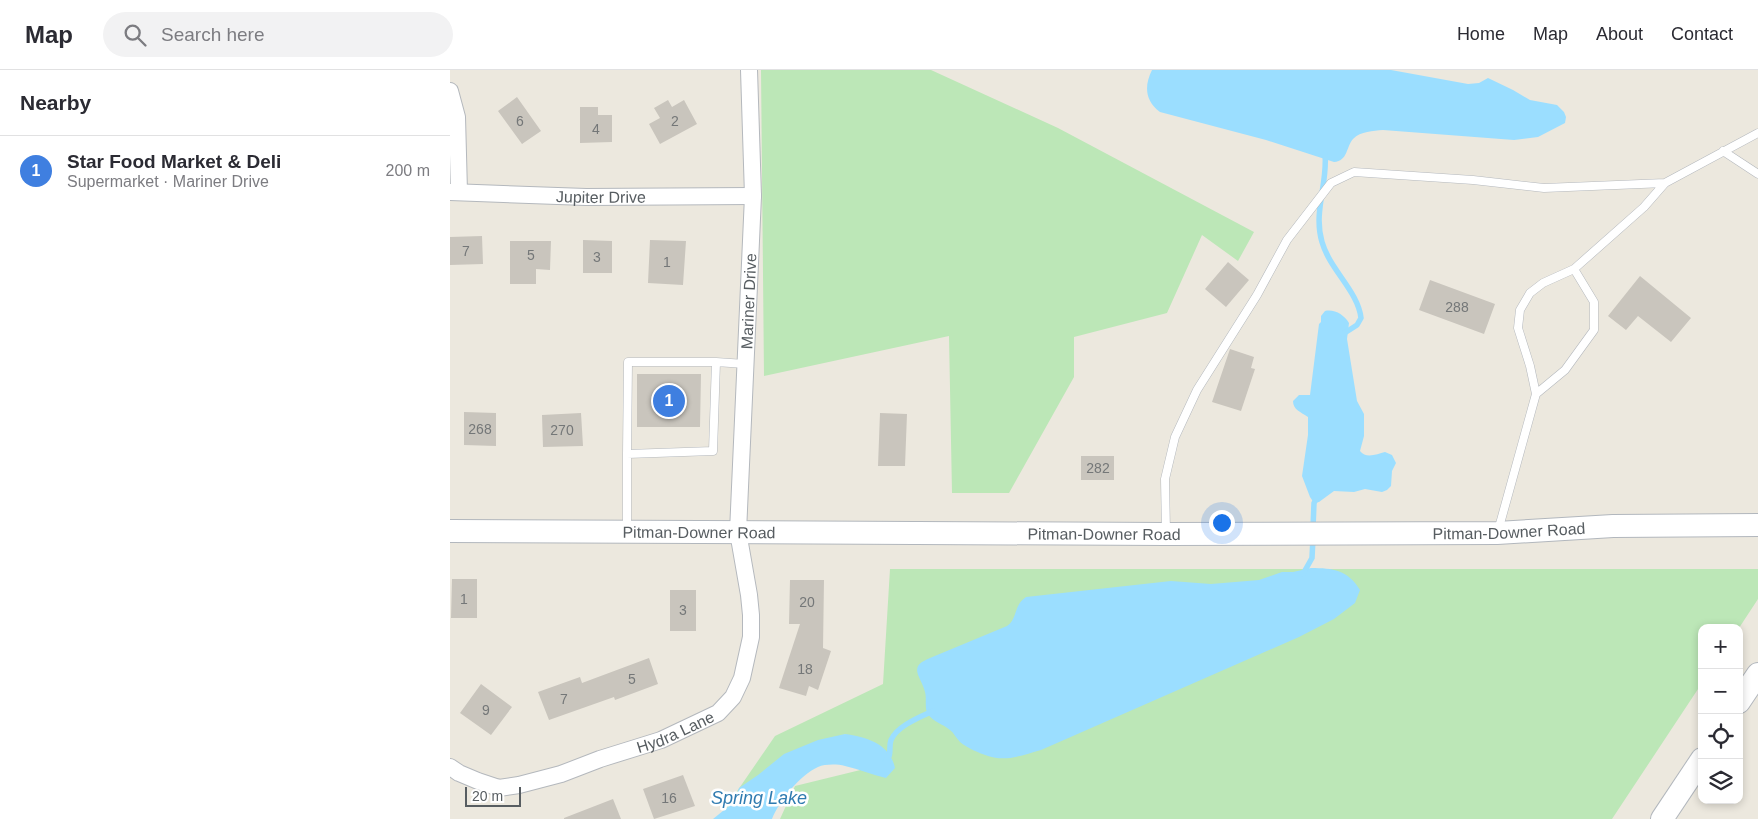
<!DOCTYPE html>
<html lang="en">
<head>
<meta charset="utf-8">
<style>
	body { margin:0; font-family:Helvetica,sans-serif; background:#f2f2f3; color:#2b2b33 }
	.controls { position:absolute; right:15px; bottom:15px; display:grid; overflow:hidden; border-radius:10px; box-shadow:0 2px 8px #0003 }
	.controls button { width:45px; height:45px; display:grid; place-items:center; padding:0; border:0; border-bottom:1px solid #e1e1e2; background:#fff; color:#2b2b33; font:25px sans-serif }
	.scale { position:absolute; left:15px; bottom:12px; width:56px; box-sizing:border-box; padding-left:5px; border:2px solid #575d61; border-top:0; font-size:14px; line-height:18px; white-space:nowrap; color:#575d61; -webkit-text-stroke:4px #fff; paint-order:stroke }
	.you { position:absolute; left:771px; top:452px; width:18px; height:18px; margin:-12px; border:4px solid #fff; border-radius:50%; background:#1a73e8; box-shadow:0 0 0 8px #1a73e833 }
	.badge { display:grid; place-items:center; width:32px; height:32px; border-radius:50%; background:#f8181e; color:#fff; font-size:16px; font-weight:700 }
	.pin { position:absolute; translate:-50% -50%; border:2px solid #fff; box-shadow:0 1px 5px #0006 }
	.list { margin:0; padding:0; list-style:none }
	h2 { display:flex; justify-content:space-between; align-items:center; height:65px; margin:0; padding:0 20px; font-size:21px }
	h2 small { font-size:16px; font-weight:400; color:#7c7c81 }
	.list li { display:grid; grid-template-columns:32px 1fr auto; gap:15px; align-items:center; box-sizing:border-box; height:70px; padding:0 20px; border-top:1px solid #e1e1e2 }
	.list b { display:block; font-size:19px; white-space:nowrap }
	.list p { margin:0; font-size:16px; white-space:nowrap; color:#7c7c81 }
	.list em { font-size:16px; font-style:normal; color:#7c7c81 }
	.icon { flex:none; width:28px; height:28px; fill:none; stroke:currentColor; stroke-width:2; stroke-linecap:round; stroke-linejoin:round }
	.map { position:relative; flex:none; width:1308px; height:749px; overflow:hidden }
	header { display:flex; align-items:center; gap:30px; box-sizing:border-box; height:70px; padding:0 25px; background:#fff; border-bottom:1px solid #e1e1e2 }
	header strong { font-size:24px }
	nav { display:flex; gap:28px; margin-inline-start:auto; font-size:18px }
	.search { width:350px; height:45px; background:#f2f2f3; display:flex; align-items:center; gap:12px; box-sizing:border-box; padding:0 18px; border-radius:28px; color:#7c7c81; font-size:19px }
	main { display:flex }
	aside { flex:1; background:#fff }
	.map>svg:first-child { display:block }
</style>
</head>
<body>
<header>
<strong>Map</strong>
<div class="search"><svg class="icon" aria-label="search" viewBox="0 0 24 24"><circle cx="10" cy="10" r="6"/><path d="M15 15l6 6"/></svg>Search here</div>
<nav><a>Home</a><a>Map</a><a>About</a><a>Contact</a></nav>
</header>
<main>
<aside>
<h2>Nearby<small></small></h2>
<ul class="list">
<li><span class="badge" style="background:#3f7fe0">1</span><div><b>Star Food Market &amp; Deli</b><p>Supermarket · Mariner Drive</p></div><em>200 m</em></li>
</ul>
</aside>
<div class="map">
<svg width="1308" height="749" viewBox="0 0 1308 749">
	<rect width="100%" height="100%" fill="#ece8de"/>
	<path fill="#bce7b7" d="M 311,0 L 481,0 L 608,58 L 804,162 L 788,191 L 752,165 L 717,243 L 624,267 L 624,307 L 559,423 L 502,423 L 499,266 L 314,306 Z
		M 440,499 L 1308,499 L 1308,529 L 1289,558 L 1252,558 L 1252,613 L 1162,749 L 330,749 L 345,716 L 443,692 L 395,664 L 268,749 L 325,666 L 433,614 Z"/>
	<path fill="#9bdeff" d="M 702,0 L 941,0 L 1018,14 L 1029,13 L 1038,8 L 1063,20 L 1080,30 L 1107,35 L 1114,42 L 1116,47 L 1115,53 L 1088,67 L 1064,70 L 933,60 C 923,61 911,61 903,69 C 896,77 898,91 884,92 L 816,70 L 710,42 C 695,31 694,16 702,0 Z
		M 875,241 C 885,239 894,245 899,253 L 897,269 L 907,331 L 914,344 L 914,366 L 910,381 C 916,389 927,384 935,382 L 942,385 L 946,393 L 942,401 L 941,416 L 937,420 L 932,422 L 915,419 L 904,422 L 884,421 L 869,432 L 864,433 L 860,427 L 852,406 L 858,365 L 858,347 C 851,342 843,340 843,331 L 849,325 L 860,325 L 869,254 L 871,252 L 871,246 Z
		M 861,498 C 883,498 898,500 910,520 L 905,533 L 884,549 L 849,567 L 591,680 C 573,685 556,692 538,686 C 529,683 517,678 510,672 C 506,668 504,663 500,660 C 493,654 483,652 478,644 C 474,638 477,629 475,622 C 471,606 457,597 480,588 L 557,556 C 568,548 563,536 576,527 L 721,511 L 761,514 L 809,510 L 832,502 L 843,502 Z
		M 395,664 C 417,667 440,674 445,698 L 436,708 C 422,705 409,699 395,696 C 387,694 375,694 368,697 C 350,705 329,731 322,749 L 263,749 L 279,736 L 286,727 L 289,718 L 308,705 L 334,684 L 368,670 Z"/>
	<g fill="none" stroke-linecap="round" stroke-linejoin="round">
		<path stroke="#9bdeff" stroke-width="5.5" d="M 875,84 C 878,113 863,142 872,172 C 880,200 908,221 911,248 L 907,255 L 893,264
			M 863,458 L 864,433 L 868,426
			M 853,504 L 862,488 L 863,468
			M 435,692 C 443,685 438,678 441,670 C 447,656 470,647 483,641"/>
	</g>
	<path fill="#c9c5bd" d="M 67,27 L 91,61 L 72,74 L 48,41 Z
		M 218,30 L 222,37 L 234,30 L 247,54 L 210,74 L 199,54 L 210,48 L 204,38 Z
		M 130,37 L 148,37 L 148,45 L 162,45 L 162,72 L 130,73 Z
		M 32,166 L 33,194 L 0,195 L 0,167 Z
		M 133,170 L 162,171 L 162,203 L 133,203 Z
		M 200,170 L 236,171 L 233,215 L 198,213 Z
		M 60,171 L 101,171 L 100,200 L 86,199 L 86,214 L 60,214 Z
		M 778,192 L 799,210 L 776,237 L 755,219 Z
		M 1190,206 L 1241,248 L 1221,272 L 1188,246 L 1176,260 L 1158,246 Z
		M 980,210 L 1045,234 L 1034,264 L 969,240 Z
		M 780,279 L 804,287 L 801,298 L 805,299 L 791,341 L 762,332 Z
		M 187,304 L 251,304 L 250,357 L 187,357 Z
		M 14,342 L 46,343 L 46,376 L 14,375 Z
		M 131,343 L 133,376 L 93,377 L 92,345 Z
		M 430,343 L 457,344 L 455,396 L 428,396 Z
		M 631,386 L 664,386 L 664,410 L 631,410 Z
		M 2,509 L 27,509 L 27,548 L 1,548 Z
		M 340,510 L 374,510 L 373,578 L 381,581 L 368,620 L 359,616 L 356,626 L 329,618 L 350,554 L 339,554 Z
		M 220,520 L 246,520 L 246,561 L 220,561 Z
		M 199,588 L 208,614 L 165,630 L 164,627 L 99,650 L 88,622 L 130,607 L 132,613 Z
		M 31,614 L 62,637 L 41,665 L 10,643 Z
		M 233,705 L 245,736 L 204,749 L 193,719 Z
		M 163,729 L 171,749 L 114,749 L 114,748 Z"/>
	<g fill="none" stroke-linecap="round" stroke-linejoin="round">
		<g stroke="#b4b8bd" stroke-width="9">
			<path id="lane" d="M 1273,81 L 1308,104
				M 1086,324 L 1115,300 L 1144,260 L 1144,232 L 1124,199
				M 177,384 L 178,292 L 266,292 L 295,294
				M 177,459 L 177,384 L 263,381 L 266,292
				M 1048,461 L 1086,324 L 1080,296 L 1068,258 L 1070,240 L 1080,223 L 1093,213 L 1124,199 L 1194,137 L 1215,113 L 1308,63
				M 716,462 L 715,409 L 725,367 L 747,320 L 807,225 L 837,170 L 881,113 L 904,102 L 1023,110 L 1094,118 L 1215,113"/>
		</g>
		<g stroke="#b4b8bd" stroke-width="18">
			<g id="street">
				<path d="M 0,21 L 7,47 L 9,122"/>
				<path id="s1" d="M 0,122 L 136,127 L 303,126"/>
				<path id="s2" d="M 0,697 L 9,703 L 28,711 L 49,718 L 69,715 L 111,704 L 150,689 L 211,670 L 268,643 L 283,627 L 292,608 L 301,567 L 301,545 L 299,525 L 288,462 L 303,126 L 299,0"/>
			</g>
		</g>
		<g stroke="#b2b7bd" stroke-width="24">
			<g id="secondary">
				<path id="s3" d="M 0,461 L 716,464 L 1047,463 L 1163,456 L 1308,455"/>
				<path d="M 1289,632 L 1308,604"/>
				<path d="M 1212,749 L 1252,689"/>
			</g>
		</g>
		<use href="#lane" stroke="#fff" stroke-width="8"/>
		<use href="#street" stroke="#fff" stroke-width="16"/>
		<use href="#secondary" stroke="#fff" stroke-width="22"/>
	</g>
	<g text-anchor="middle" stroke-width="5" stroke-linejoin="round" paint-order="stroke">
		<g font-size="14" fill="#747778">
			<text x="70" y="56">6</text>
			<text x="225" y="56">2</text>
			<text x="146" y="64">4</text>
			<text x="16" y="186">7</text>
			<text x="81" y="190">5</text>
			<text x="147" y="192">3</text>
			<text x="217" y="197">1</text>
			<text x="1007" y="242">288</text>
			<text x="30" y="364">268</text>
			<text x="112" y="365">270</text>
			<text x="648" y="403">282</text>
			<text x="14" y="534">1</text>
			<text x="357" y="537">20</text>
			<text x="233" y="545">3</text>
			<text x="355" y="604">18</text>
			<text x="182" y="614">5</text>
			<text x="114" y="634">7</text>
			<text x="36" y="645">9</text>
			<text x="219" y="733">16</text>
		</g>
		<g font-size="16" fill="#575d61" stroke="#fff">
			<text dy="6" stroke="none"><textPath href="#s1" startOffset="151">Jupiter Drive</textPath></text>
			<text dy="6" stroke="none"><textPath href="#s2" startOffset="708">Mariner Drive</textPath></text>
			<text dy="6" stroke="none"><textPath href="#s3" startOffset="1059">Pitman-Downer Road</textPath></text>
			<text dy="6" stroke="none"><textPath href="#s3" startOffset="249">Pitman-Downer Road</textPath></text>
			<text dy="6" stroke="none"><textPath href="#s3" startOffset="654">Pitman-Downer Road</textPath></text>
			<text dy="6" stroke="none"><textPath href="#s2" startOffset="239">Hydra Lane</textPath></text>
		</g>
		<g font-size="18" font-style="italic" fill="#2f7bb0" stroke="#fff">
			<text x="309" y="734">Spring Lake</text>
		</g>
	</g>
</svg>
<div class="controls">
<button>+</button>
<button>−</button>
<button><svg class="icon" aria-label="locate" viewBox="0 0 24 24"><circle cx="12" cy="12" r="6"/><path d="M12 2v4M12 18v4M2 12h4M18 12h4"/></svg></button>
<button><svg class="icon" aria-label="layers" viewBox="0 0 24 24"><path d="M12 4l9 5-9 5-9-5zM3 14l9 5 9-5"/></svg></button>
</div>
<div class="scale">20 m</div>
<div class="you"></div>
<div class="pin badge" style="left:219px;top:331px;background:#3f7fe0">1</div>
</div>
</main>
</body>
</html>
